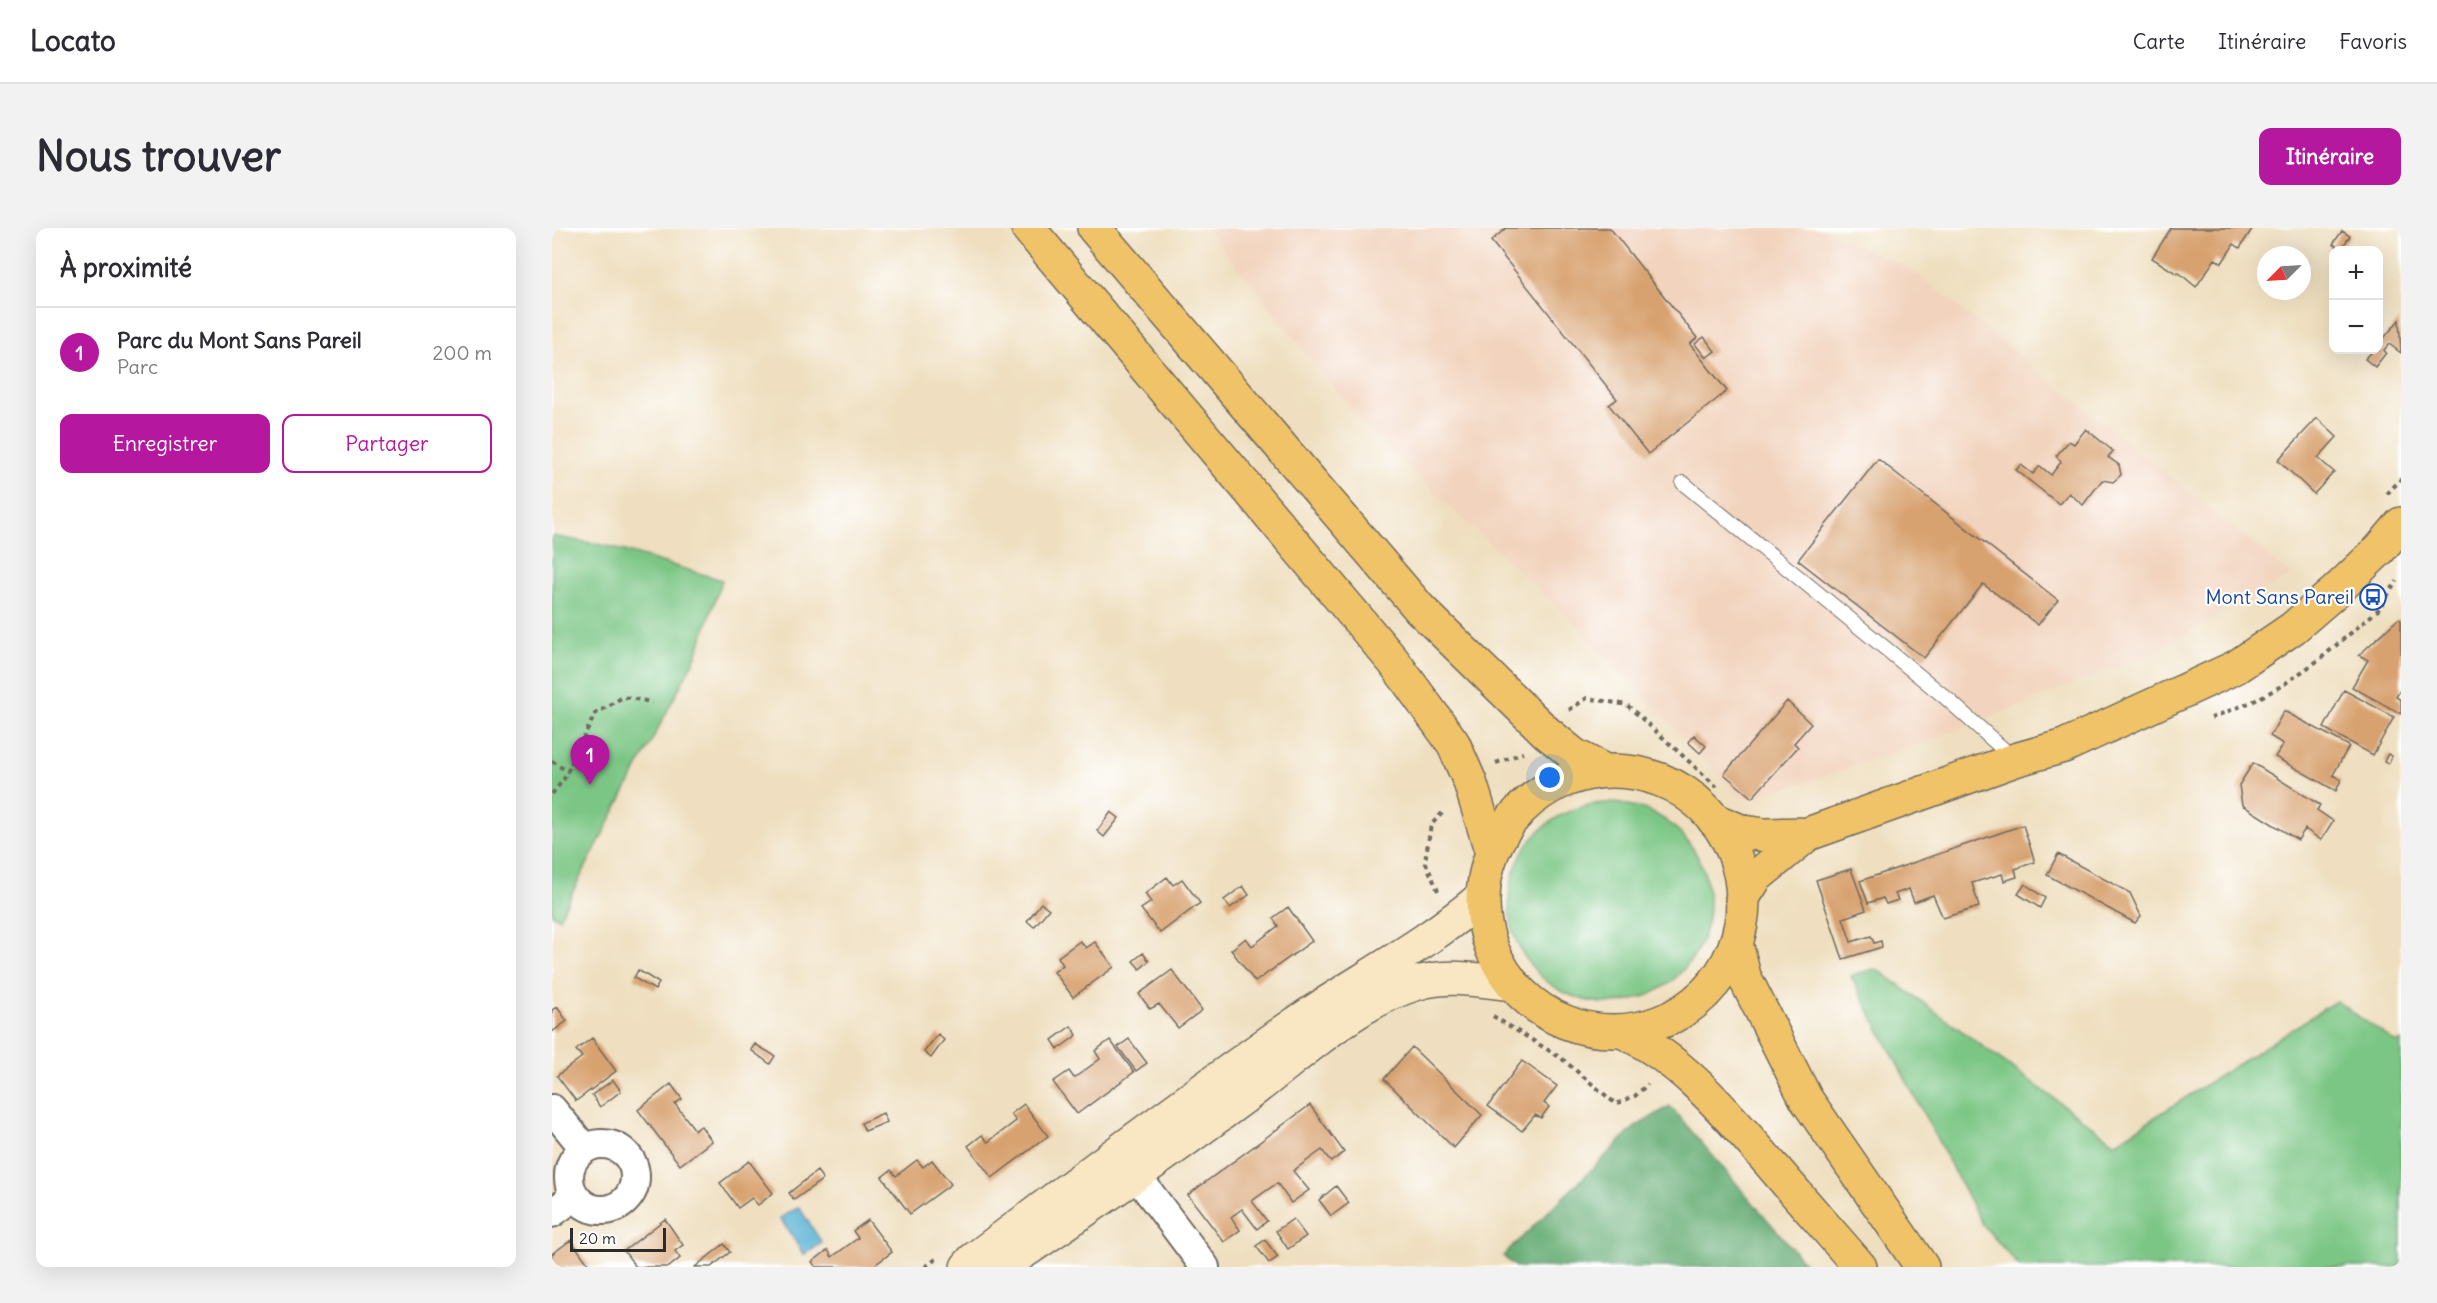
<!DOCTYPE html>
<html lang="fr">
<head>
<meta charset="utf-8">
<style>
	body { margin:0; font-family:Delius,sans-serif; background:#f2f2f3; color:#2b2b33 }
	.controls { position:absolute; right:18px; top:18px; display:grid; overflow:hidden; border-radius:12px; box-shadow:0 6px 24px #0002 }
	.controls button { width:54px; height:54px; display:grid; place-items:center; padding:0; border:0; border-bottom:2px solid #e1e1e2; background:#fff; color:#2b2b33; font:30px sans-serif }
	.compass { position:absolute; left:1705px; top:18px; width:54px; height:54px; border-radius:50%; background:#fff; box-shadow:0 6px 24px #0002; rotate:246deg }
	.scale { position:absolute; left:18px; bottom:15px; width:96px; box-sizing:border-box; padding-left:6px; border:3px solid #2b2b2b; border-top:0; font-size:16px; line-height:21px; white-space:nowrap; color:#2b2b2b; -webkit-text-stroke:4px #fff; paint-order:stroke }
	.you { position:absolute; left:998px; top:550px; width:21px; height:21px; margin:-15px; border:4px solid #fff; border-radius:50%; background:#1a73e8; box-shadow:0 0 0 9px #1a73e833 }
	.badge { display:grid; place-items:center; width:39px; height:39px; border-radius:50%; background:#b5179e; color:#fff; font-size:20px; font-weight:700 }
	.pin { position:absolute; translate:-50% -50px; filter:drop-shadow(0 2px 3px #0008) }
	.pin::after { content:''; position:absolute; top:32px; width:21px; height:18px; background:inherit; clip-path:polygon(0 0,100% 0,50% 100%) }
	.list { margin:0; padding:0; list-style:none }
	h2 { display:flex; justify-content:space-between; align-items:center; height:78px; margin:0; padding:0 24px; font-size:26px }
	h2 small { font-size:20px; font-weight:400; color:#7c7c81 }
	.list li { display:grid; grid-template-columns:39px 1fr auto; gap:18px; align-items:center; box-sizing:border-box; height:90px; padding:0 24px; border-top:2px solid #e1e1e2 }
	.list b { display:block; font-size:22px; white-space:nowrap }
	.list p { margin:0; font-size:20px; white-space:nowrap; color:#7c7c81 }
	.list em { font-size:20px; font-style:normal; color:#7c7c81 }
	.actions { display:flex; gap:12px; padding:18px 24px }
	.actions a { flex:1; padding:14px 0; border:2px solid #b5179e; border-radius:12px; text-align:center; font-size:21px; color:#b5179e }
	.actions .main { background:#b5179e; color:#fff }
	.map { position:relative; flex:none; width:1849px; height:1039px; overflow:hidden; border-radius:12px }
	header { display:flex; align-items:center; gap:36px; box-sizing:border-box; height:84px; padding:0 30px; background:#fff; border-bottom:2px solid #e1e1e2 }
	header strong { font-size:28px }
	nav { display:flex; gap:33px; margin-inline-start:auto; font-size:21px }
	.intro { display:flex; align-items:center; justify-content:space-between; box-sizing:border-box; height:144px; padding:0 36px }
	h1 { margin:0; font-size:42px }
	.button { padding:15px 27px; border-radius:12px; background:#b5179e; color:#fff; font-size:21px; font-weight:700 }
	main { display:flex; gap:36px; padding:0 36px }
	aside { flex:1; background:#fff; border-radius:12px; box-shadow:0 6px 24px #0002 }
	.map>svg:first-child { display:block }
</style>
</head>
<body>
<header>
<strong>Locato</strong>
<nav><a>Carte</a><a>Itinéraire</a><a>Favoris</a></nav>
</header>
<div class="intro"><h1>Nous trouver</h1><a class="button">Itinéraire</a></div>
<main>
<aside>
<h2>À proximité<small></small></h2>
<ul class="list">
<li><span class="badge">1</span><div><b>Parc du Mont Sans Pareil</b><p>Parc</p></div><em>200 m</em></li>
</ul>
<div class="actions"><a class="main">Enregistrer</a><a>Partager</a></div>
</aside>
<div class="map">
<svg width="1849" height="1039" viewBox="0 0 1849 1039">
	<rect width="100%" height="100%" fill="#fff"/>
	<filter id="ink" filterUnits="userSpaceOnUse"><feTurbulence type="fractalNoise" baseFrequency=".0167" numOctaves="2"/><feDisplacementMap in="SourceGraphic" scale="12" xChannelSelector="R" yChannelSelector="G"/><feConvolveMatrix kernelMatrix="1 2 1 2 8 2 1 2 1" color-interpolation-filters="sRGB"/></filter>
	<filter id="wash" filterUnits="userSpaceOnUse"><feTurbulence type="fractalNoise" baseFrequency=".008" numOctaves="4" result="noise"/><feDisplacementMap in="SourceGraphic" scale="24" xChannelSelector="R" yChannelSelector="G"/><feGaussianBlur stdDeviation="1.35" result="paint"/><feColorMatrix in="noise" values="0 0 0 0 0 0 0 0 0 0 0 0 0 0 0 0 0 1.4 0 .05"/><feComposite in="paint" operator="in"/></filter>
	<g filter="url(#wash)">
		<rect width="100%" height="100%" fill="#efdfc0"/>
		<path fill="#f2d4be" d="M 654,0 L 1267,0 L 1365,45 L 1740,347 L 1602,424 L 1383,511 L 1258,553 L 1190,572 L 1024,397 L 814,200 Z"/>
		<path fill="#7bc685" stroke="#537858" stroke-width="1.5" d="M 0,308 L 55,318 L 170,352 L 144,428 L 7,690 L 0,686 Z
			M957 675a100 100 0 1 1 200 0a100 100 0 1 1-200 0Z
			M 1322,741 L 1329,744 L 1563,915 L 1784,773 L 1845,815 L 1849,813 L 1849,1039 L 1468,1039 L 1430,996 L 1299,748 Z"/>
		<path fill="#64ab72" stroke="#486b4e" stroke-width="1.5" d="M 1118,878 L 1256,1039 L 964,1039 L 951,1028 L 1083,899 Z"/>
		<path fill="#55afd3" stroke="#406d7f" stroke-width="1.5" d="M 247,979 L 270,1015 L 252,1027 L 228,990 Z"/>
		<g id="blocks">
			<path fill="#d8a270" d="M 954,0 L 1058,0 L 1145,110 L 1138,116 L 1175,163 L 1096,226 L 1057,177 L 1065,171 L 939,13 Z
				M 1619,0 L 1699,0 L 1700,1 L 1688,20 L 1682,16 L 1670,35 L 1663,31 L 1644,59 L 1626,44 L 1625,46 L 1600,30 Z
				M 1790,3 L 1798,8 L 1789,21 L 1781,16 Z
				M 1847,92 L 1849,125 L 1837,116 L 1832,122 L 1834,125 L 1823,139 L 1813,131 L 1822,122 L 1827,122 L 1827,116 Z
				M 1152,109 L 1163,123 L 1154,130 L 1143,116 Z
				M 1765,190 L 1785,209 L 1766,230 L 1782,244 L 1762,266 L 1726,232 Z
				M 1534,201 L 1561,223 L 1556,229 L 1567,237 L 1569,247 L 1561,254 L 1550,252 L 1531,277 L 1517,265 L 1507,276 L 1464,242 L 1469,237 L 1481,246 L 1488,238 L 1499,247 L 1509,234 L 1504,228 L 1517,213 L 1522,216 Z
				M 1326,231 L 1506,372 L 1486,397 L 1431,356 L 1372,430 L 1246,332 Z
				M 1846,391 L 1849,392 L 1849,461 L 1844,469 L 1849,472 L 1849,486 L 1800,459 L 1816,432 L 1807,427 Z
				M 1792,462 L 1842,489 L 1821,527 L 1772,500 Z
				M 1235,473 L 1259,496 L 1242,515 L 1246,519 L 1200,570 L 1172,546 Z
				M 1732,483 L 1797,518 L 1781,547 L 1789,552 L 1784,563 L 1723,529 L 1731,516 L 1718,508 Z
				M 1142,507 L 1154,518 L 1148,525 L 1136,514 Z
				M 1836,526 L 1840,528 L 1836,536 L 1832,534 Z
				M 1701,535 L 1768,577 L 1765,582 L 1781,593 L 1769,612 L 1753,601 L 1746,612 L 1690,577 L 1687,557 Z
				M 559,584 L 567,590 L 552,609 L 545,603 Z
				M 1471,597 L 1483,634 L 1463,641 L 1465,649 L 1452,653 L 1450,646 L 1420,655 L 1427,679 L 1391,690 L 1381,667 L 1362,674 L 1357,661 L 1343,666 L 1346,672 L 1334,676 L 1331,670 L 1316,675 L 1308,653 Z
				M 1506,626 L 1578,665 L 1589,688 L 1583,695 L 1495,647 Z
				M 1299,641 L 1314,682 L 1291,690 L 1299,714 L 1319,708 L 1322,715 L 1329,713 L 1330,719 L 1291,731 L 1264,652 Z
				M 615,649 L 621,657 L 630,651 L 648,675 L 608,705 L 589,681 L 599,674 L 593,666 Z
				M 1473,656 L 1493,670 L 1488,680 L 1466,666 Z
				M 691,658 L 697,667 L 678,680 L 672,672 Z
				M 489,675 L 497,681 L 482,699 L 475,693 Z
				M 736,679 L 760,713 L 703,754 L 679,722 L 694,710 L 700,718 L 726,698 L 721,690 Z
				M 528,713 L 534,720 L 543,714 L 562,739 L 521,769 L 502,744 L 511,737 L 506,729 Z
				M 591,725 L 597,733 L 588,741 L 581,733 Z
				M 86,742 L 107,755 L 103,762 L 82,750 Z
				M 620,742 L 650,782 L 626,800 L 607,776 L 598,781 L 587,766 Z
				M 5,779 L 15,793 L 0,804 L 0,782 Z
				M 519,798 L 525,807 L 506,821 L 500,812 Z
				M 386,806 L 392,812 L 379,830 L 372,824 Z
				M 40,810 L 64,843 L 24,873 L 5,848 L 30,829 L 24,822 Z
				M 577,811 L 595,835 L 584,843 L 566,819 Z
				M 558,812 L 582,844 L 525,886 L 501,854 L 517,843 L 522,850 L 548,831 L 543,823 Z
				M 203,816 L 223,828 L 218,836 L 199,822 Z
				M 860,819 L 930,887 L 902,920 L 832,851 Z
				M 970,833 L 1005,858 L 992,875 L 997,879 L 989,890 L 983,887 L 970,903 L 936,878 Z
				M 61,852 L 69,863 L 48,879 L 40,867 Z
				M 119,856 L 130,871 L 123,876 L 143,902 L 149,898 L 160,913 L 128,937 L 86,882 Z
				M 472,876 L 496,908 L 440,950 L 416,918 L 430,907 L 436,914 L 464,893 L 459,886 Z
				M 758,877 L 792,924 L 779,934 L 770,922 L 741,943 L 757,962 L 739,975 L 725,955 L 700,973 L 715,993 L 705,1001 L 690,981 L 679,989 L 688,1002 L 672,1014 L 636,967 Z
				M 331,885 L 335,894 L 313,903 L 309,895 Z
				M 365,932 L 371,939 L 380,932 L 399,956 L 358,986 L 330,949 L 339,942 L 344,948 Z
				M 197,933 L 221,965 L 206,977 L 200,970 L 186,980 L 168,955 Z
				M 265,943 L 271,951 L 242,972 L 237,965 Z
				M 784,958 L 797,975 L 779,988 L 767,972 Z
				M 113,991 L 131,1017 L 123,1023 L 128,1030 L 117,1039 L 84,1039 L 72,1023 Z
				M 741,991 L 754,1008 L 736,1021 L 724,1003 Z
				M 316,992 L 340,1024 L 320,1039 L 264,1039 L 260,1034 L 276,1022 L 280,1029 L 306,1010 L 301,1003 Z
				M 19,1012 L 37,1037 L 34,1039 L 0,1039 L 0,1026 Z
				M 713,1012 L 726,1029 L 717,1035 L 704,1018 Z
				M 172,1016 L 178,1024 L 159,1039 L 143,1039 Z"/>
		</g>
	</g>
	<g filter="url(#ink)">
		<use href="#blocks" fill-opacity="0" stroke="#706a5f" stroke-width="1.5"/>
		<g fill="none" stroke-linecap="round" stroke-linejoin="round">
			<g stroke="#706a5f" stroke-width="16">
				<path id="service" d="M 1131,255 L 1393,469 L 1461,530"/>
			</g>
			<g stroke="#706a5f" stroke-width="32">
				<path id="minor" d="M 0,881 L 33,921
					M17 949a33 33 0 1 1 66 0a33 33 0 1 1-66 0Z
					M 584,947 L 653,1039
					M 0,985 L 23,968"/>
			</g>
			<g stroke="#706a5f" stroke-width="36">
				<path id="secondary" d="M 415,1039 L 421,1032 C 528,952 634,872 743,796 C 805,753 873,718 930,669
					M 449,1039 C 534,982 617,925 699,864 C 748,827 806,772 866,755 C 897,746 929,752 960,756"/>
			</g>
			<g stroke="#706a5f" stroke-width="36">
				<path id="primary" d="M 1162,592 L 1191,604 L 1213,607 L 1256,606 L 1463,532 L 1512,518 L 1684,439 L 1741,400 L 1785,362 L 1828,321 L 1849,296
					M 1190,671 L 1204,649 L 1256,606"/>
			</g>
			<g stroke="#706a5f" stroke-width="36">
				<path id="trunk" d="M 476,0 L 842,434 L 901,515 L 918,554 L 940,625
					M 542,0 L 868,381 L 994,504 L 1022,527 L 1053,543
					M931 673a130 130 0 1 1 260 0a130 130 0 1 1-260 0Z
					M 1184,715 L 1192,748 L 1254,871 L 1370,1039
					M 1070,803 C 1133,833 1178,890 1223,941 C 1251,974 1280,1006 1308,1039"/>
			</g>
			<path stroke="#706a5f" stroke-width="4" stroke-dasharray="4.5 4.5" stroke-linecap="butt" d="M 1835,266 L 1849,251
				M 1017,482 L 1035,470 L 1075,477 L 1165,559
				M 1659,490 L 1702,473 L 1731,457 L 1768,431 L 1826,382 L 1845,353
				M 0,533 L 16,544
				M 944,535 L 971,525
				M 0,566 L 12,551 L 43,486 L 71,469 L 100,474
				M 886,663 L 873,633 L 879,597 L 892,583
				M 941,788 L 1009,830 L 1064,876 L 1083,868 L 1096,856
				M 373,1039 L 384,1031"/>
			<use href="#service" stroke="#fff" stroke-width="14"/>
			<use href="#minor" stroke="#fff" stroke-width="28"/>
			<use href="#secondary" stroke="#f9e7c3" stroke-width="33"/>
			<use href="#primary" stroke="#f0c369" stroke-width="33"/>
			<use href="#trunk" stroke="#f0c369" stroke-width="33"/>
		</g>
	</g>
	<defs>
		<g id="bus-ring" transform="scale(1.35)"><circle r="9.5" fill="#fff" stroke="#1a4fb4" stroke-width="1.5"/><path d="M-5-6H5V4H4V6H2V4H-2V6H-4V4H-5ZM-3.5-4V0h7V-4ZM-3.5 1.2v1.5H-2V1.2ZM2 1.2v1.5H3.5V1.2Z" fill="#1a4fb4"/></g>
	</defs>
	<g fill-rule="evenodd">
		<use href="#bus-ring" x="1821" y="369"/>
	</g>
	<g text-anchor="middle" stroke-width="4.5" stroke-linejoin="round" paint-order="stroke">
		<g font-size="20" fill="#164399" stroke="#fff" text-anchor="end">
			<text x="1802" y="376">Mont Sans Pareil</text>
		</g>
	</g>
</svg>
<div class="controls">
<button>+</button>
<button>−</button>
</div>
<svg class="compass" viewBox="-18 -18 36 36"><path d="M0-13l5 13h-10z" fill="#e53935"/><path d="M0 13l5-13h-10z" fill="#7c7c81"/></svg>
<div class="scale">20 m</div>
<div class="you"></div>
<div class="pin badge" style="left:38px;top:557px">1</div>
</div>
</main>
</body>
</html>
